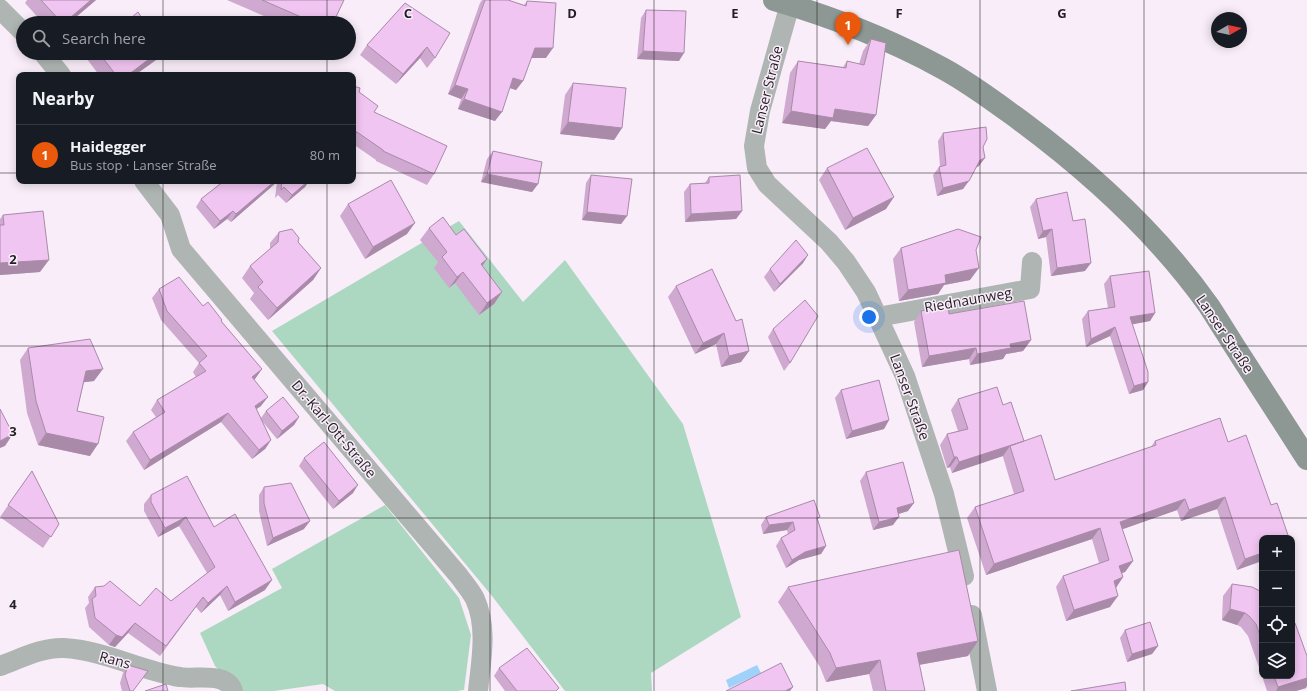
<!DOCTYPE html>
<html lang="en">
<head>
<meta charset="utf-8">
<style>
	body { margin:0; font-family:"Open Sans",sans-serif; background:#242831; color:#f1f3f6 }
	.controls { position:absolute; right:12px; bottom:12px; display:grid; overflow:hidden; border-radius:8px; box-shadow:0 2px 10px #0003 }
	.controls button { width:36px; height:36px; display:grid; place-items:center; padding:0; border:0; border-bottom:1px solid #363941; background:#171b24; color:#f1f3f6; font:20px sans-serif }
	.compass { position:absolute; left:1211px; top:12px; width:36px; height:36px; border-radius:50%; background:#171b24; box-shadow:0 2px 10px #0003; rotate:81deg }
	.you { position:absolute; left:869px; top:317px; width:14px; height:14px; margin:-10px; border:3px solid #fff; border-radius:50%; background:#1a73e8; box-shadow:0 0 0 6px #1a73e833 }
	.badge { display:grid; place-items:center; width:26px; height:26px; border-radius:50%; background:#ea580c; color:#fff; font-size:13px; font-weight:700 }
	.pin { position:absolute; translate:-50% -33px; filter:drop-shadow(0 1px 2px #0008) }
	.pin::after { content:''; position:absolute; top:21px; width:14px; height:12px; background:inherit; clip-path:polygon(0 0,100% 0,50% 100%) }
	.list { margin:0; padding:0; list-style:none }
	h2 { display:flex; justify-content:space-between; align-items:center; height:52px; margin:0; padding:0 16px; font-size:17px }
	h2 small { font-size:13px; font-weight:400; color:#9ea1a6 }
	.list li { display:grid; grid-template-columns:26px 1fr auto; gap:12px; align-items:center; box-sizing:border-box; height:60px; padding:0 16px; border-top:1px solid #363941 }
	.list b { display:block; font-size:15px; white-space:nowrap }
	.list p { margin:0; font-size:13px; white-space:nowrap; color:#9ea1a6 }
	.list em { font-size:13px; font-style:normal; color:#9ea1a6 }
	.icon { flex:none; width:22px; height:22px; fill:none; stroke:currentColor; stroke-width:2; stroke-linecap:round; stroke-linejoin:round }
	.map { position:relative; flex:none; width:1307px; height:691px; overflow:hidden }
	.search { position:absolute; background:#171b24; box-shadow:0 2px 10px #0003; left:16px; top:16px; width:340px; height:44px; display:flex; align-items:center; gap:10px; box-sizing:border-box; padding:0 14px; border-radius:22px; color:#9ea1a6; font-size:15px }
	.panel { position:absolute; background:#171b24; box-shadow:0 2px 10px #0003; left:16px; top:72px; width:340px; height:112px; border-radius:8px }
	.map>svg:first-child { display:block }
</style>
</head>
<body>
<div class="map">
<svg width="1307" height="691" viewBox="0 0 1307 691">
	<rect width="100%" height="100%" fill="#f9edf9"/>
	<path fill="#acd8c1" d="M 459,221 L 523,302 L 565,260 L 683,424 L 741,617 L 651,673 L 652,691 L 565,691 L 492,596 L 272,331 Z
		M 385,505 L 459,598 L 471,635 L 464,690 L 457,691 L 335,691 L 323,684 L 274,691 L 239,691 L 215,666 L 200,633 L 282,588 L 272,569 Z"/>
	<path fill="#9fd2fa" d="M 757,665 L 761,673 L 729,688 L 726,680 Z"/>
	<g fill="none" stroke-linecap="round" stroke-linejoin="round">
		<path stroke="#aeb5b2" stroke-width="20" d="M 790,4 L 760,111 L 754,146 L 757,168 L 767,184 L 829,242 L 846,262 L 866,292 L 905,376 L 944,494 L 964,576
			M 0,9 L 23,32
			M 43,53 L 61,75
			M 144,181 L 170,215 L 181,249 L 459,576 C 464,583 471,591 475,599 C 488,628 481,661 478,691
			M 878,317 L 1030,289 L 1032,262
			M 972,615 L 987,691
			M 0,666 C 20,659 42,647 64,648 C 103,650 142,671 180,677 C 196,680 226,671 233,691"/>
		<path stroke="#8d9793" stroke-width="22" d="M 774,0 C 832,17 889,39 942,68 C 970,83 995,102 1021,121 C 1091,173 1158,234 1209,306 C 1220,323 1231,341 1242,358 C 1264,392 1285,425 1307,459"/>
	</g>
	<path fill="#cfa9cf" d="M 27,0 L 96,0 L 69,23 L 43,23 L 25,3 Z
		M 227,0 L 344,0 L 333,23 L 280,23 Z
		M 482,0 L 508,0 L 524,5 L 527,1 L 546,58 L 531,58 L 523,81 L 516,90 L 510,88 L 495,121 L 458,109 L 461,99 L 448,94 L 480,3 Z
		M 405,3 L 435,58 L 427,68 L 420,58 L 396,84 L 360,55 L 367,45 Z
		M 646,10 L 679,61 L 637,59 L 641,18 Z
		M 871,39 L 876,115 L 868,126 L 831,121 L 825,129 L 782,123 L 790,73 L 798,61 L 843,67 L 847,61 L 859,64 L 863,51 Z
		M 91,53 L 160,53 L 156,60 L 135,75 L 99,75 L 87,59 Z
		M 573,83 L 622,128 L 614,140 L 560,134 L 565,95 Z
		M 353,86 L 359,92 L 374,112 L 434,174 L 427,185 L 376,161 L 376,160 L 353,144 Z
		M 943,133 L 983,147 L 979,166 L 976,167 L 963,189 L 937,196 L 933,175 L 940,166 L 938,141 Z
		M 493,151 L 538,184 L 532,192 L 481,182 L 487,159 Z
		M 827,168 L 886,209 L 845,230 L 819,180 Z
		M 591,175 L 627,216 L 621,224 L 582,220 L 586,183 Z
		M 709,177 L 742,211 L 736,219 L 685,222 L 684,192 L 690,184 L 705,183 Z
		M 224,181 L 309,181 L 305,187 L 286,203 L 278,195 L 275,198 L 277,182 L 231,222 L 227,219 L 214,229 L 196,207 L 201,199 Z
		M 1036,199 L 1073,221 L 1085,271 L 1051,276 L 1046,237 L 1038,239 L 1030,207 Z
		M 348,204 L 407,234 L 365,259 L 340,216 Z
		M 3,215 L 40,272 L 0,275 L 0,219 Z
		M 429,228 L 456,235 L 487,259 L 482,266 L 502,292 L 494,304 L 479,315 L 455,283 L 449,288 L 434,268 L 438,262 L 420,240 Z
		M 279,232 L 298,242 L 321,268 L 313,280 L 268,320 L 250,299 L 254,293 L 242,278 L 250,266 L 270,249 L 270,243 Z
		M 901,248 L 976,250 L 970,280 L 944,285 L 938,294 L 899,301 L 893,259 Z
		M 803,263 L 774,292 L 764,277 L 770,269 Z
		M 1110,276 L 1155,313 L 1150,321 L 1132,324 L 1148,382 L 1143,390 L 1129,394 L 1110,336 L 1086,347 L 1082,319 L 1088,311 L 1108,308 L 1104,284 Z
		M 676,286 L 749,351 L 741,362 L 721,367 L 716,344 L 695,354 L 668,297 Z
		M 159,289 L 203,306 L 222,320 L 221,321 L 262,369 L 254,380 L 261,406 L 256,409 L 261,418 L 266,411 L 299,417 L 294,425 L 277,439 L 262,421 L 271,440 L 265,449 L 252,459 L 221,422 L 144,470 L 126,441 L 133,432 L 156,417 L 151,410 L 157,400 L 196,377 L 193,372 L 199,363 L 161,320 L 152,298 Z
		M 921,311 L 949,314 L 1031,340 L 1023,351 L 1006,354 L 1003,359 L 970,365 L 969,359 L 922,367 L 914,322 Z
		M 773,329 L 790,363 L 784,371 L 768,337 Z
		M 28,348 L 94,381 L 84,382 L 77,411 L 90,456 L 38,445 L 27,413 L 20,360 Z
		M 841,390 L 889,420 L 884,429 L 846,439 L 835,398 Z
		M 958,399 L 1003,405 L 1024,441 L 1055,480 L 1151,447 L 1155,441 L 1228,442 L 1271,505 L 1289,538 L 1237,570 L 1217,509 L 1181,521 L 1177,510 L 1122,529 L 1133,561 L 1125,572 L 1122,573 L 1123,577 L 1116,588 L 1110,607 L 1066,621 L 1056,587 L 1063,576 L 1099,563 L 1092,539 L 986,575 L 967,518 L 975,507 L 1014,494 L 1003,457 L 1003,456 L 952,473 L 950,467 L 947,468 L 940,445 L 947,434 L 958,431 L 951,410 Z
		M 304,458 L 353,493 L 333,509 L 299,466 Z
		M 32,471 L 59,524 L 43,548 L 0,517 Z
		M 866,472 L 908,511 L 898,514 L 893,525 L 873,530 L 860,481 Z
		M 264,487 L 304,529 L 267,546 L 259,511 L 259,495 Z
		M 151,495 L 214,527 L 265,590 L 228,611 L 220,595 L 201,613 L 196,607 L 160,656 L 128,633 L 115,647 L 109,645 L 89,627 L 85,608 L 89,603 L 88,597 L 95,587 L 140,606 L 171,601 L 207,573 L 179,526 L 158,537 L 144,511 L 144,504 Z
		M 766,517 L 818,520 L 826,546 L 821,554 L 799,560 L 786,568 L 776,546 L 781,538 L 788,534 L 787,530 L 763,534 L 761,525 Z
		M 1232,584 L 1262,592 L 1262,676 L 1248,636 L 1241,627 L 1237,625 L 1222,620 L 1223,596 Z
		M 788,587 L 968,656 L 919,665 L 925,691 L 873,691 L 869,674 L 826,682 L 820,667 L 778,602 Z
		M 1125,630 L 1158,646 L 1152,654 L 1127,662 L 1120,638 Z
		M 128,665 L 133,691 L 122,691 L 120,683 L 123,673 Z
		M 499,668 L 557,691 L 505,691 L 494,676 Z
		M 1262,676 L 1292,676 L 1306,688 L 1296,691 L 1267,691 Z"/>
	<path fill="#a98aa9" d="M 91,0 L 96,0 L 69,23 L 64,23 Z
		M 427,47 L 420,58 L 396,84 L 403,74 Z
		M 535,48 L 553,48 L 546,58 L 528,58 Z
		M 643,51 L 684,53 L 679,61 L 637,59 Z
		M 157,53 L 160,53 L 156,60 L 135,75 L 128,75 Z
		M 513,78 L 523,81 L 516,90 L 506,87 Z
		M 455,85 L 468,89 L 461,99 L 448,94 Z
		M 464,99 L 502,112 L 495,121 L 458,109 Z
		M 835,109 L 876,115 L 868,126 L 831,121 L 825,129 L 782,123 L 791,111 Z
		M 568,122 L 622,128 L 614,140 L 560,134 Z
		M 353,131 L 357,132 L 353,138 Z
		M 985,158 L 979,166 L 975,168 L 980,160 Z
		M 487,174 L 538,184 L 532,192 L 481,182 Z
		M 275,181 L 278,181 L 231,222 L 236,214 Z
		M 308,181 L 309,181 L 305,187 L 286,203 L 292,195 Z
		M 969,181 L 963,189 L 937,196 L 943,188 Z
		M 894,197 L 886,209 L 845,230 L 853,218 Z
		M 233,211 L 227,219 L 214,229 L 220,221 Z
		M 742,211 L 736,219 L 685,222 L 691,214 Z
		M 587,212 L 627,216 L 621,224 L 582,220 Z
		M 415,223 L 407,234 L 365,259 L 373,247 Z
		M 1052,229 L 1046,237 L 1038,239 L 1043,231 Z
		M 808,255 L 803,263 L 774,292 L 780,284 Z
		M 487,259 L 479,271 L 481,264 Z
		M 49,260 L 40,272 L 0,275 L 0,263 Z
		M 1091,263 L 1085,271 L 1051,276 L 1057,268 Z
		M 321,268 L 313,280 L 268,320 L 277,308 Z
		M 979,268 L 970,280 L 944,285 L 938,294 L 899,301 L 908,290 L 945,275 Z
		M 463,272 L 455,283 L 449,288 L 457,277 Z
		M 502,292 L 494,304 L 479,315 L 487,303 Z
		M 1155,313 L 1150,321 L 1124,326 L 1130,317 Z
		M 1115,327 L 1110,336 L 1086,347 L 1091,339 Z
		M 724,333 L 716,344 L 695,354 L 703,343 Z
		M 1031,340 L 1023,351 L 1006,354 L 1003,359 L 970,365 L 977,354 L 1010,344 Z
		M 976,348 L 969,359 L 922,367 L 929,356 Z
		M 749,351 L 741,362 L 721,367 L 729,356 Z
		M 103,369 L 94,381 L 78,383 L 86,371 Z
		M 262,369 L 255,379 L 246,386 L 252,377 Z
		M 1148,382 L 1143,390 L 1129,394 L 1134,386 Z
		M 268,397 L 261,406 L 248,415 L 255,406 Z
		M 228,413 L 221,422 L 144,470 L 150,460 Z
		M 299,417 L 294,425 L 277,439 L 282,431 Z
		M 889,420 L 884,429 L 846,439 L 852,431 Z
		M 46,433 L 98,444 L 90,456 L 38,445 Z
		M 13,434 L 5,446 L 0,448 L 0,441 Z
		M 271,440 L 265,449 L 252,459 L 259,450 Z
		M 1024,441 L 1010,446 L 1003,456 L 952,473 L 959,462 Z
		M 954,457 L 957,457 L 950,467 L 947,468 Z
		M 358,485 L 353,493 L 333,509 L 339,501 Z
		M 1225,497 L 1217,509 L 1181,521 L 1189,510 Z
		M 1185,499 L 1177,510 L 1112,533 L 1120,522 Z
		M 914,503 L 908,511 L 892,516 L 897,508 Z
		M 186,517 L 179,526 L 158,537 L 165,528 Z
		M 899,517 L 893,525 L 873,530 L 879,522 Z
		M 310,521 L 304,529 L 267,546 L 273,538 Z
		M 793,522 L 787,530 L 763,534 L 769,525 Z
		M 1100,528 L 1092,539 L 986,575 L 994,564 Z
		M 826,546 L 821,554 L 799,560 L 786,568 L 792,560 L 805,552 Z
		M 1262,553 L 1262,561 L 1237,570 L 1245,559 Z
		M 1133,561 L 1125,572 L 1111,577 L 1119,566 Z
		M 1123,577 L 1115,589 L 1114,581 Z
		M 272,580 L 265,590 L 228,611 L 235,602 Z
		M 227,586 L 220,595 L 201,613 L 208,603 Z
		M 1118,596 L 1110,607 L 1066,621 L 1074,610 Z
		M 1230,609 L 1245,613 L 1237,625 L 1222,620 Z
		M 135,623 L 128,633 L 115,647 L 109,645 L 116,635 Z
		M 978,641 L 968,656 L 907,667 L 917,653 Z
		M 1158,646 L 1152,654 L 1127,662 L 1132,654 Z
		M 880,660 L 869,674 L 826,682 L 836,668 Z
		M 1307,678 L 1307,686 L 1306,688 L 1296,691 L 1276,691 L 1278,687 Z
		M 793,687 L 790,691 L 785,691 Z"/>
	<path fill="#f1c5f1" stroke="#a98aa9" d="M 41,0 L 91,0 L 64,23 L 62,23 Z
		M 262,0 L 344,0 L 333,23 L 315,23 Z
		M 485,0 L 508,0 L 526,6 L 527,1 L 556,3 L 553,48 L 535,48 L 523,81 L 513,78 L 502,112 L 464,99 L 468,89 L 455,85 Z
		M 405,3 L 450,33 L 435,58 L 427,47 L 403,74 L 367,45 Z
		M 646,10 L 686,11 L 684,53 L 643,51 Z
		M 138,12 L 145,23 L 125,23 Z
		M 871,39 L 886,43 L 876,115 L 835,109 L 833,118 L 791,111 L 798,61 L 846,68 L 847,61 L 864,65 Z
		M 99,53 L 157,53 L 128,75 L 116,75 Z
		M 573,83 L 626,88 L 622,128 L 568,122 Z
		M 353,86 L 360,88 L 359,92 L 378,106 L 374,112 L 447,146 L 434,174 L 383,151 L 383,150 L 357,132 L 353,131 Z
		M 986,127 L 987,139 L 983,147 L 985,158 L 980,160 L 969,181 L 943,188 L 939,167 L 946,165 L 943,133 Z
		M 867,148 L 894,197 L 853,218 L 827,168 Z
		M 493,151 L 542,162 L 538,184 L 487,174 Z
		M 591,175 L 632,179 L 627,216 L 587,212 Z
		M 740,175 L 742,211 L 691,214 L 690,184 L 709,183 L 709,177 Z
		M 391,180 L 415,223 L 373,247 L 348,204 Z
		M 224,181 L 275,181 L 236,214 L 233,211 L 220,221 L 201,199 Z
		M 282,181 L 308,181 L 292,195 L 284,187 L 281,190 Z
		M 1067,192 L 1073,221 L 1085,219 L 1091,263 L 1057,268 L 1052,229 L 1043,231 L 1036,199 Z
		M 43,211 L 49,260 L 0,263 L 0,225 L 4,225 L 3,215 Z
		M 443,217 L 456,235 L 464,229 L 487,259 L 481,264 L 502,292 L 487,303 L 463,272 L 457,277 L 442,257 L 447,252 L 429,228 Z
		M 292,229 L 299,238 L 298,242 L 321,268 L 277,308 L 258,287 L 263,282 L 250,266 L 278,242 L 279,232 Z
		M 958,229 L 981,237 L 976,250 L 979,268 L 945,275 L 946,283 L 908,290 L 901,248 Z
		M 796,240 L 808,255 L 780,284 L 770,269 Z
		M 712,269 L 736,321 L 742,319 L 749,351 L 729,356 L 724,333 L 703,343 L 676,286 Z
		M 1149,271 L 1155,313 L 1130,317 L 1148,372 L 1148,382 L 1134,386 L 1115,327 L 1091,339 L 1088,311 L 1115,307 L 1110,276 Z
		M 179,277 L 203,306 L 208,302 L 222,320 L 221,321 L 262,369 L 252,377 L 268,397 L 255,406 L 271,440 L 259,450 L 228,413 L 150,460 L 133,432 L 165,412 L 157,400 L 206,371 L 199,363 L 207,356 L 167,311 L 159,289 Z
		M 805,300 L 818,316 L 790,363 L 773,329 Z
		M 1024,301 L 1031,340 L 1010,344 L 1011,348 L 977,354 L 976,348 L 929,356 L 921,311 L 948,306 L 949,314 Z
		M 90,339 L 103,369 L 86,371 L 77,411 L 104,417 L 98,444 L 46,433 L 36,401 L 28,348 Z
		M 879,380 L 889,420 L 852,431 L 841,390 Z
		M 997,387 L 1003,405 L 1011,402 L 1024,441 L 959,462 L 957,457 L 954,457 L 947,434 L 968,429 L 958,399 Z
		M 283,397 L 299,417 L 282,431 L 266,411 Z
		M 0,409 L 13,434 L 0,441 Z
		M 1220,418 L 1228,442 L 1246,435 L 1271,505 L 1277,503 L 1289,538 L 1262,538 L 1262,553 L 1245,559 L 1225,497 L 1189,510 L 1185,499 L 1120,522 L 1133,561 L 1119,566 L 1123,577 L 1114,581 L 1118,596 L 1074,610 L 1063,576 L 1109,560 L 1100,528 L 994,564 L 975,507 L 1024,491 L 1010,446 L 1041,435 L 1055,480 L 1156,445 L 1155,441 Z
		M 324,442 L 358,485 L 339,501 L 304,458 Z
		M 903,462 L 914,503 L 897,508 L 899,517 L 879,522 L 866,472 Z
		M 32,471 L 59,524 L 51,537 L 8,505 Z
		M 187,476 L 214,527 L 235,514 L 272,580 L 235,602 L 227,586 L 208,603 L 203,597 L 166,646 L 135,623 L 122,637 L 116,635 L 95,618 L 92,599 L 96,596 L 95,587 L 104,586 L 110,581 L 140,606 L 156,588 L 171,601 L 215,567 L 186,517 L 165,528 L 151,502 L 151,495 Z
		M 291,483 L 310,521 L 273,538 L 264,503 L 264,487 Z
		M 814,500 L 820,517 L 817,518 L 826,546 L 805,552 L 792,560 L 781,538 L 795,530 L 793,522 L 769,525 L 766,517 Z
		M 959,550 L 978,641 L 917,653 L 925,691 L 886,691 L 880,660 L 836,668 L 830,653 L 788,587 Z
		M 1232,584 L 1252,587 L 1262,592 L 1262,641 L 1256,624 L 1249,616 L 1245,613 L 1230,609 Z
		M 1150,622 L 1158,646 L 1132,654 L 1125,630 Z
		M 1295,623 L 1307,656 L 1307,678 L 1278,687 L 1274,676 L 1292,676 L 1292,624 Z
		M 527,648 L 559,688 L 556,691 L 517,691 L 499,668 Z
		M 781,663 L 793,687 L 785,691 L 726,691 Z
		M 128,665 L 148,671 L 133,691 L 130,691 L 125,675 Z
		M 1125,682 L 1126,691 L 1071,691 Z
		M 166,684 L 168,691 L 145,691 Z"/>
	<path fill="none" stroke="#231e23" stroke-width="1" stroke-opacity="0.55" d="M 163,0 L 163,23M 327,0 L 327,23M 490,0 L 490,691M 654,0 L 654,691M 817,0 L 817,691M 980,0 L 980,691M 1144,0 L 1144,691M 163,53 L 163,75M 327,53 L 327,75M 0,173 L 19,173M 353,173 L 1307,173M 163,181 L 163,691M 327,181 L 327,691M 0,346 L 1307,346M 0,518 L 1307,518"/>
	<g text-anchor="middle" stroke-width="3" stroke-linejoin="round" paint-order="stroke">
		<g font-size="14" fill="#231e23" stroke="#f9edf9">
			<text transform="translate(767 90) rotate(-76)" y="5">Lanser Straße</text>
			<text transform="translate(968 300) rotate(-10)" y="5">Riednaunweg</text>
			<text transform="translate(1225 334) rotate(56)" y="5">Lanser Straße</text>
			<text transform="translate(910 397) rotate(70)" y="5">Lanser Straße</text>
			<text transform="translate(334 429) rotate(50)" y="5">Dr.-Karl-Ott-Straße</text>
			<text transform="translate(115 660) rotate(15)" y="5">Rans</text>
		</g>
	</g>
	<g font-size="13" text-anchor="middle" font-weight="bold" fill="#231e23" stroke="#f9edf9" stroke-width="3" stroke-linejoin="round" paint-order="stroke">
		<text x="408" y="18">C</text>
		<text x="572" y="18">D</text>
		<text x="735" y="18">E</text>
		<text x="899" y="18">F</text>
		<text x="1062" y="18">G</text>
		<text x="13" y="264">2</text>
		<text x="13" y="436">3</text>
		<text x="13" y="609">4</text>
	</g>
</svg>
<div class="controls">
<button>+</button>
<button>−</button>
<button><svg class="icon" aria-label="locate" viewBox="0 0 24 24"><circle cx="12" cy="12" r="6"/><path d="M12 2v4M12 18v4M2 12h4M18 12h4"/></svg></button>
<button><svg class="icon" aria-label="layers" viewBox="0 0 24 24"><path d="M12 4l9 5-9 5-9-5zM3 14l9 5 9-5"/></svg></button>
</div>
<svg class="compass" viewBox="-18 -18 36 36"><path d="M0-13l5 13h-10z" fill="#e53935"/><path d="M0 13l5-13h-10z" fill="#9ea1a6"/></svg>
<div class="you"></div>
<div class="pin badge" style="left:848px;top:45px">1</div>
<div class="search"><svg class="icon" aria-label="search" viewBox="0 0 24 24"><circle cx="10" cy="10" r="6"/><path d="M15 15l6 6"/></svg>Search here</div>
<section class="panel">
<h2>Nearby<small></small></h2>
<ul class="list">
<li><span class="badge">1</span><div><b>Haidegger</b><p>Bus stop · Lanser Straße</p></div><em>80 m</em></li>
</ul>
</section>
</div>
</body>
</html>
